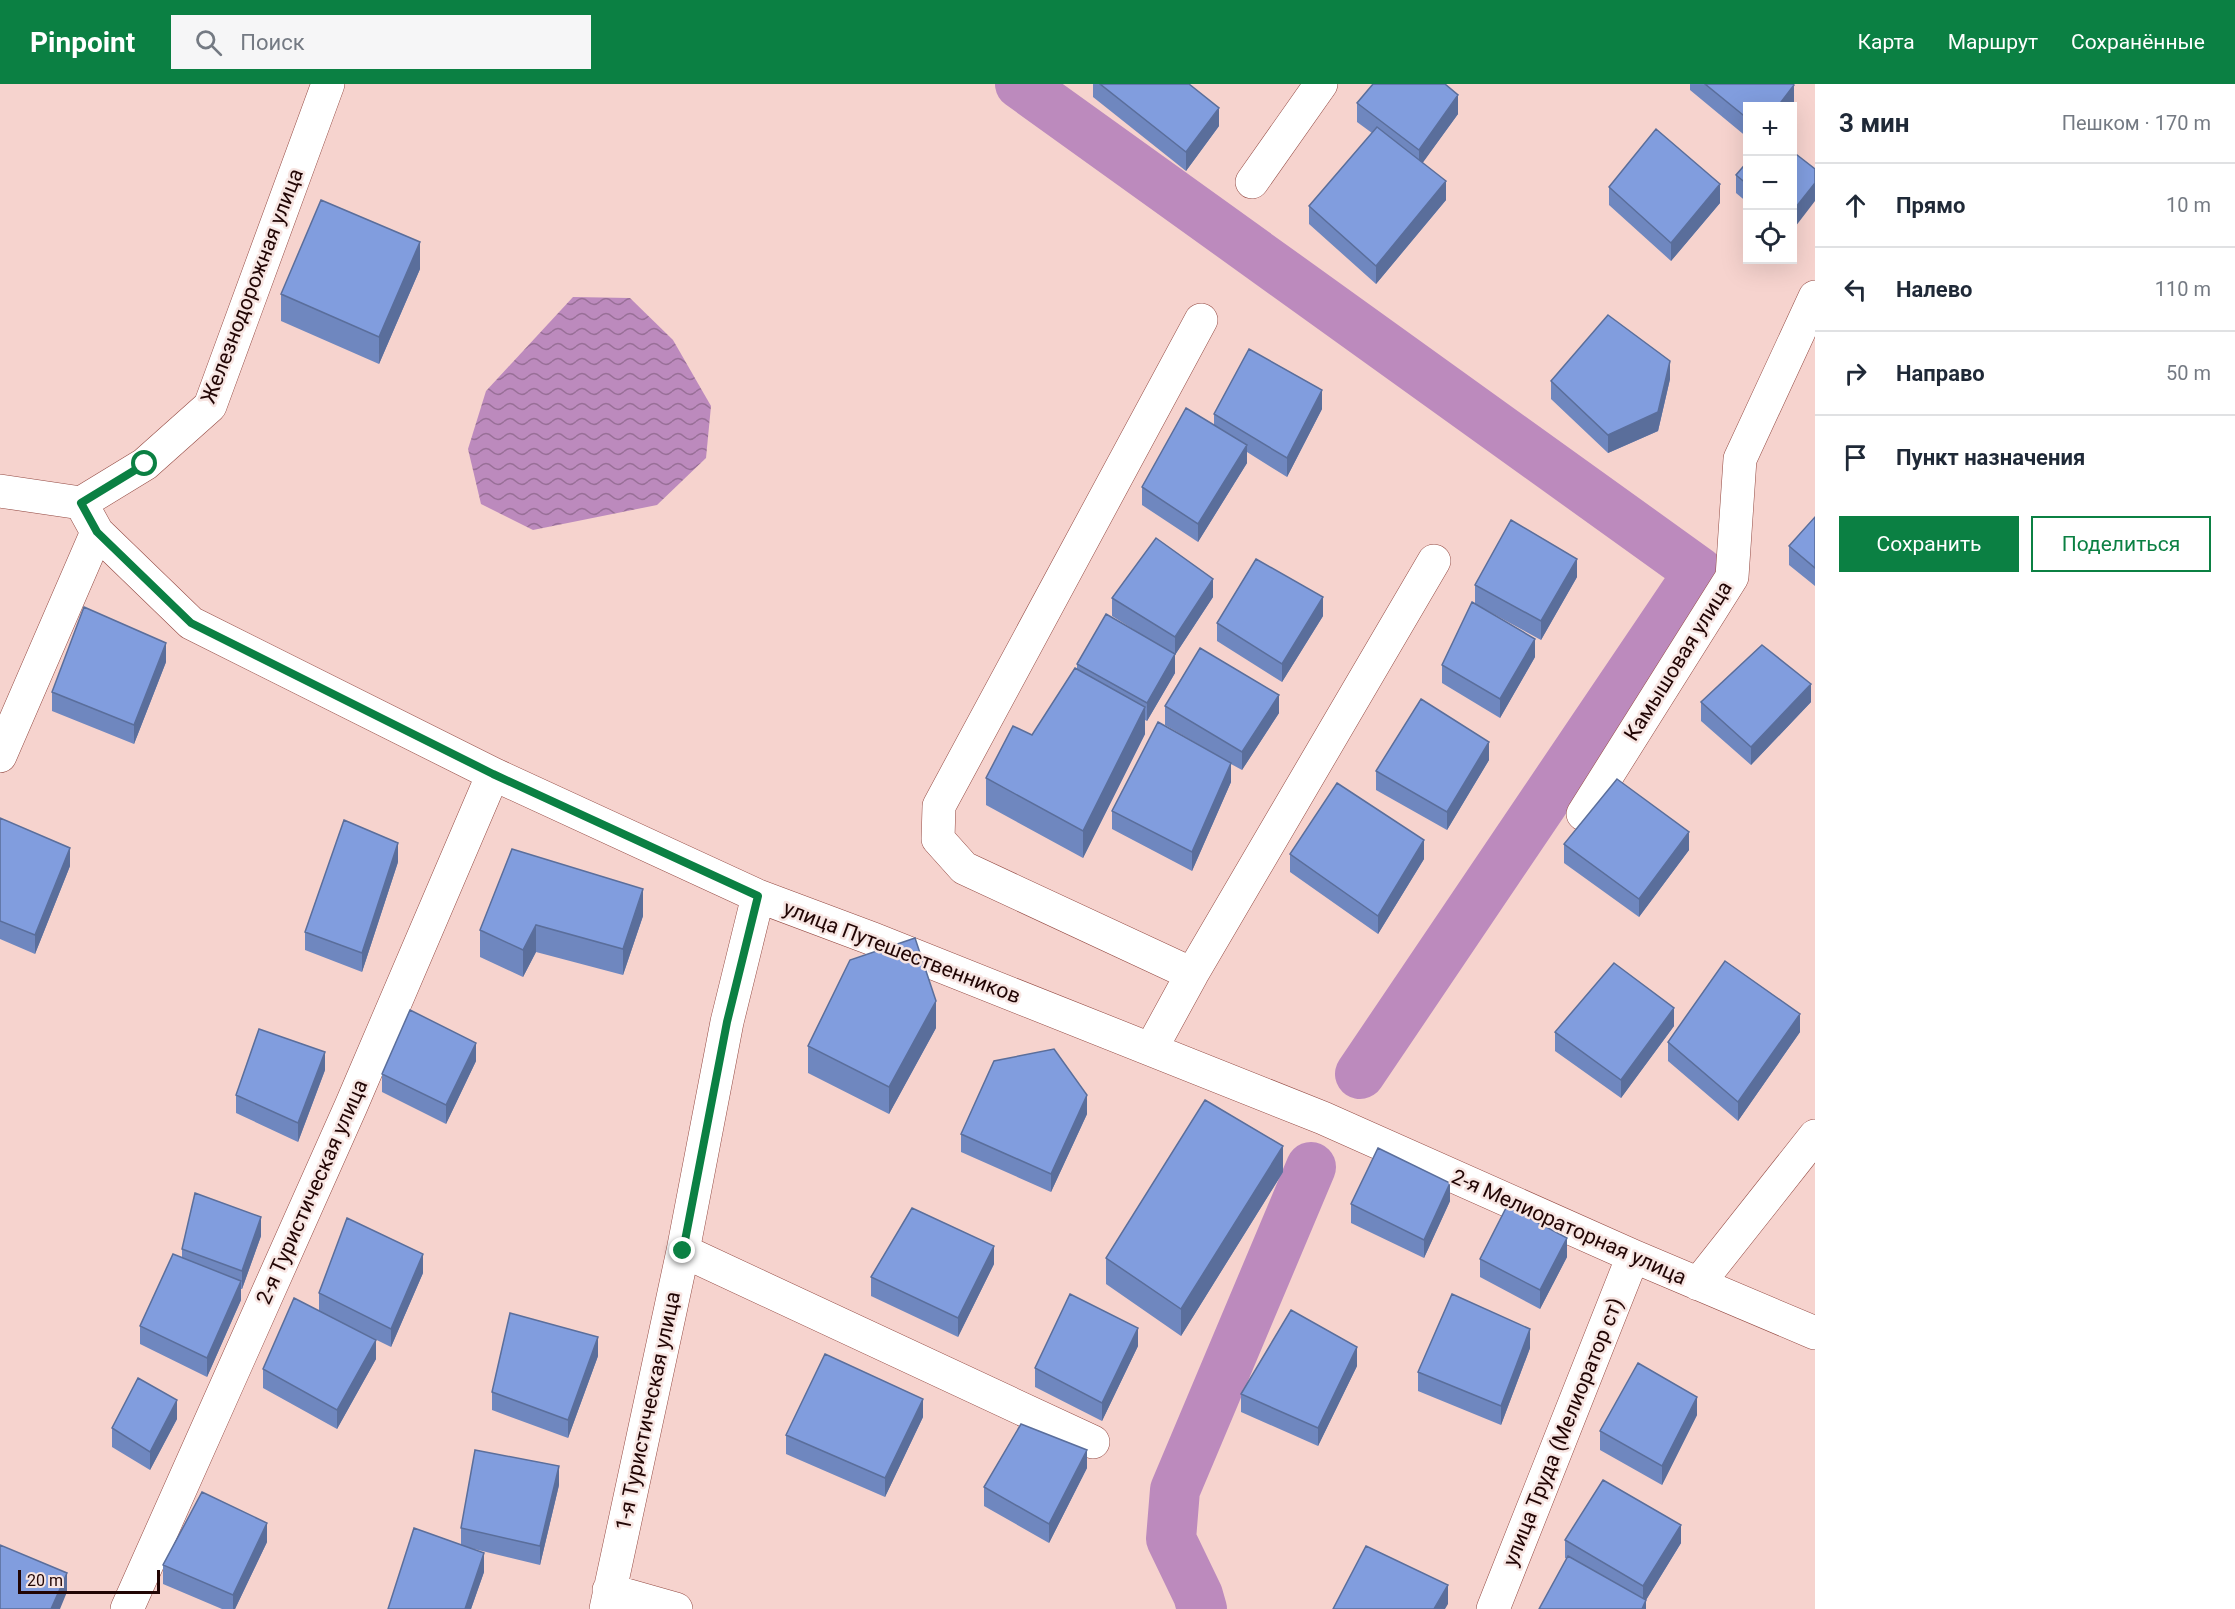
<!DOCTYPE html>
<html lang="ru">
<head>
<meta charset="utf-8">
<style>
	body { margin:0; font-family:Roboto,sans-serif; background:#f6f6f7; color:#1f2937 }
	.controls { position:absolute; right:18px; top:18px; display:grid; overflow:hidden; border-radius:0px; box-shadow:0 6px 24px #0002 }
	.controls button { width:54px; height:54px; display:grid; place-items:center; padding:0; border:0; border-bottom:2px solid #e0e1e3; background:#fff; color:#1f2937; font:30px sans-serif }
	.scale { position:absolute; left:18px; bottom:15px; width:142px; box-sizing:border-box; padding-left:6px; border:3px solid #210504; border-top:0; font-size:16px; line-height:21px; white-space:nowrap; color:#210504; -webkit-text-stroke:4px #f7e5e2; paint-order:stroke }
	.stop { position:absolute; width:18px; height:18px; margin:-14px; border:4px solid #0b8043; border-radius:50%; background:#fff }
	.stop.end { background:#0b8043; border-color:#fff; box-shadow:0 2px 6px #0008 }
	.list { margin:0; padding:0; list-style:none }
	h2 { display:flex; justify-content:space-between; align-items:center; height:78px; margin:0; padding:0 24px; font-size:26px }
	h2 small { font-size:20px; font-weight:400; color:#747a83 }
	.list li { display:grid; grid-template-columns:39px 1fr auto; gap:18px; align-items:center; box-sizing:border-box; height:84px; padding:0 24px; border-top:2px solid #e0e1e3 }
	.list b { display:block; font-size:22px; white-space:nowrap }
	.list em { font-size:20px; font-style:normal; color:#747a83 }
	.actions { display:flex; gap:12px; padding:18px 24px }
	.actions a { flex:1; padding:14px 0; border:2px solid #0b8043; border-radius:0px; text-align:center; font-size:21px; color:#0b8043 }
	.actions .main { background:#0b8043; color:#fff }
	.icon { flex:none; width:33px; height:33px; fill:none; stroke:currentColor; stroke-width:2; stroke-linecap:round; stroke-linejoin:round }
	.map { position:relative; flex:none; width:1815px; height:1525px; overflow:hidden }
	header { display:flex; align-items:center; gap:36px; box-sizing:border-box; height:84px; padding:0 30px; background:#0b8043; color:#fff }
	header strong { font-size:28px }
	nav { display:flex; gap:33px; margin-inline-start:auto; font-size:21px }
	.search { width:420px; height:54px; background:#f6f6f7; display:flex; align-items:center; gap:15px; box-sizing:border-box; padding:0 21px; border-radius:0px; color:#747a83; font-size:22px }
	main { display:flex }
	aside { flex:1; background:#fff }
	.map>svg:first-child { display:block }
</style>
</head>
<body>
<header>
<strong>Pinpoint</strong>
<div class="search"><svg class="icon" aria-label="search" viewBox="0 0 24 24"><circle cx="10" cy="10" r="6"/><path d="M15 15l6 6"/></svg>Поиск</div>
<nav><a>Карта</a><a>Маршрут</a><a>Сохранённые</a></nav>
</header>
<main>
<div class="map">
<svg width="1815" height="1525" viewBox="0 0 1815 1525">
	<defs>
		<pattern id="water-waves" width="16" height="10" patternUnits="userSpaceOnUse" patternTransform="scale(1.5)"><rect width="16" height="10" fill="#bc8abd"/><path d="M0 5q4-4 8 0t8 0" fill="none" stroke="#986f97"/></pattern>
	</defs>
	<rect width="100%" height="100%" fill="#f6d3ce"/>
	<path fill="url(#water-waves)" d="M 573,213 L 630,214 L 673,256 L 711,322 L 706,374 L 657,421 L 533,446 L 481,420 L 468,365 L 486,307 Z"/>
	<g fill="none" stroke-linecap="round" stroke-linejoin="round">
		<path stroke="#bc8abd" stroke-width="50" d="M 1020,0 L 1699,488 L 1360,990
			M 1202,1525 L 1198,1511 L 1171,1455 L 1175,1406 L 1311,1083"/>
		<g stroke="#944a43" stroke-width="34">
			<path id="minor" d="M 1252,98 L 1321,0
				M 1201,236 L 939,722 L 938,755 L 964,784 L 1192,890 L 1434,477
				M 0,407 L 81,419 L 97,448 L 191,539 L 493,690 L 758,812 L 873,855 L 1323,1034 L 1633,1172 L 1815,1249
				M 0,672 L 97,448
				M 1583,730 L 1732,493 L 1740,375 L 1815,213
				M 1151,965 L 1192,890
				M 683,1167 L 1093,1358
				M 1698,1200 L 1815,1052
				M 609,1506 L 676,1525
				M 127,1525 L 351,1022 L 493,690
				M 606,1525 L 683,1167 L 727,938 L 758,812
				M 1493,1525 L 1633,1172"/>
		</g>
		<g stroke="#944a43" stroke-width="34">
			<path id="tertiary" d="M 81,419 L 145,380 L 210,322 L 328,0"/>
		</g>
		<use href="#minor" stroke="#fff" stroke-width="33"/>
		<use href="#tertiary" stroke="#fff" stroke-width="33"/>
	</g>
	<path fill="#6f87bf" d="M 1093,0 L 1189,0 L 1219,42 L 1186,87 L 1093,13 Z
		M 1690,0 L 1793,0 L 1794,20 L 1792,22 L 1748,22 L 1748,54 L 1690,6 Z
		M 1357,19 L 1458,30 L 1422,79 L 1446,116 L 1376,200 L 1309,140 L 1309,122 L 1372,49 L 1357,38 Z
		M 1748,77 L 1748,119 L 1736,109 L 1736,91 Z
		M 1609,103 L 1720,119 L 1671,177 L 1609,121 Z
		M 420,185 L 379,280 L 281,237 L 281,210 Z
		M 1670,295 L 1658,347 L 1608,369 L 1551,315 L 1551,297 Z
		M 1322,325 L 1287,393 L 1247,368 L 1247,379 L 1198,458 L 1142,421 L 1142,403 L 1214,341 L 1214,330 Z
		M 1815,433 L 1815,502 L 1789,481 L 1789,462 Z
		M 1577,493 L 1541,556 L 1475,520 L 1475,501 Z
		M 1213,513 L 1175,571 L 1175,589 L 1147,637 L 1145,636 L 1145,650 L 1083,774 L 986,721 L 986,694 L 1032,651 L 1077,586 L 1077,580 L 1155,559 L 1112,532 L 1112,514 Z
		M 1323,532 L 1282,598 L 1217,557 L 1217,539 Z
		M 1535,573 L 1500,634 L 1442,599 L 1442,581 Z
		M 166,578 L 134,660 L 52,627 L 52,608 Z
		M 1701,618 L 1811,618 L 1751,681 L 1701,637 Z
		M 1165,622 L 1279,629 L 1242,686 L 1231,680 L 1231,698 L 1192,787 L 1112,745 L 1112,727 L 1220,673 L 1165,641 Z
		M 1489,676 L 1447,746 L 1376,706 L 1376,687 Z
		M 0,734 L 70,782 L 35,870 L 0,855 Z
		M 1564,760 L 1689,766 L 1639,833 L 1564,779 Z
		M 512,765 L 643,832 L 623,891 L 536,868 L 523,893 L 480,873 L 480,846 Z
		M 1290,770 L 1424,775 L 1378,850 L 1290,788 Z
		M 398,778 L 362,888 L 305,866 L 305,848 Z
		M 1674,942 L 1621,1014 L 1555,967 L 1555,948 Z
		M 936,944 L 889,1030 L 808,989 L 808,962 Z
		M 1800,948 L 1738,1037 L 1668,977 L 1668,958 Z
		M 476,977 L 446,1040 L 382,1008 L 382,990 Z
		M 325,986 L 298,1058 L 236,1029 L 236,1011 Z
		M 1087,1030 L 1051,1108 L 961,1068 L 961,1050 Z
		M 1283,1088 L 1181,1252 L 1106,1200 L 1106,1174 Z
		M 1450,1117 L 1424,1174 L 1351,1139 L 1351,1120 Z
		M 261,1152 L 242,1205 L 241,1205 L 241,1216 L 207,1293 L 140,1260 L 140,1242 L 182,1174 L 182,1165 Z
		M 1567,1173 L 1540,1225 L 1480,1193 L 1480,1175 Z
		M 994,1180 L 958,1253 L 871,1212 L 871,1193 Z
		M 423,1189 L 391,1263 L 342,1239 L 376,1275 L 337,1345 L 263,1304 L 263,1285 L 319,1227 L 319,1209 Z
		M 1138,1262 L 1102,1337 L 1035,1303 L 1035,1284 Z
		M 1530,1264 L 1501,1341 L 1418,1307 L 1418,1288 Z
		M 598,1272 L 568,1354 L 492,1326 L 492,1308 Z
		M 1357,1282 L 1318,1362 L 1241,1328 L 1241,1310 Z
		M 1697,1331 L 1662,1401 L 1600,1366 L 1600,1347 Z
		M 923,1333 L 885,1413 L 786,1370 L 786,1351 Z
		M 177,1335 L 150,1386 L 112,1363 L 112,1344 Z
		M 1087,1384 L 1049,1459 L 984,1422 L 984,1403 Z
		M 559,1401 L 540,1481 L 470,1464 L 484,1488 L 471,1525 L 388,1525 L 461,1461 L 461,1444 Z
		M 1565,1456 L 1681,1459 L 1646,1516 L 1646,1525 L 1565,1474 Z
		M 267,1458 L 235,1525 L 222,1525 L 163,1500 L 163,1481 Z"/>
	<path fill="#5a6e9b" d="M 1794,1 L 1794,20 L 1792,22 L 1778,22 Z
		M 1458,11 L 1458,30 L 1419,84 L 1419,66 Z
		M 1219,24 L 1219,42 L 1186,87 L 1186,68 Z
		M 1446,97 L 1446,116 L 1376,200 L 1376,182 Z
		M 1815,99 L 1815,117 L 1792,147 L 1792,128 Z
		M 1720,100 L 1720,119 L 1671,177 L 1671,159 Z
		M 420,158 L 420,185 L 379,280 L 379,253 Z
		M 1670,277 L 1670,295 L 1658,347 L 1608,369 L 1608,351 Z
		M 1322,306 L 1322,325 L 1287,393 L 1287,374 Z
		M 1247,361 L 1247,379 L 1198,458 L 1198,440 Z
		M 1577,475 L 1577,493 L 1541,556 L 1541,537 Z
		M 1213,495 L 1213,513 L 1175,571 L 1175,553 Z
		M 1323,513 L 1323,532 L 1282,598 L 1282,580 Z
		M 1535,555 L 1535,573 L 1500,634 L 1500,615 Z
		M 166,559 L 166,578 L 134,660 L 134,641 Z
		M 1175,570 L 1175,589 L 1147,637 L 1147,619 Z
		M 1811,600 L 1811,618 L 1751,681 L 1751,663 Z
		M 1279,611 L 1279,629 L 1242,686 L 1242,668 Z
		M 1145,623 L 1145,650 L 1083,774 L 1083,747 Z
		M 1489,658 L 1489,676 L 1447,746 L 1447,728 Z
		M 1231,679 L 1231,698 L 1192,787 L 1192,768 Z
		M 1689,748 L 1689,766 L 1639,833 L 1639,815 Z
		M 1424,756 L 1424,775 L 1378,850 L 1378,832 Z
		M 398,759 L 398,778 L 362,888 L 362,869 Z
		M 70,764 L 70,782 L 35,870 L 35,851 Z
		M 643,805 L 643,832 L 623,891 L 623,865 Z
		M 536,841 L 536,868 L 523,893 L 523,866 Z
		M 936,917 L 936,944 L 889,1030 L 889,1003 Z
		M 1674,924 L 1674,942 L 1621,1014 L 1621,996 Z
		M 1800,930 L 1800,948 L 1738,1037 L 1738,1018 Z
		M 476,959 L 476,977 L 446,1040 L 446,1021 Z
		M 325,968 L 325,986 L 298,1058 L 298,1039 Z
		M 1087,1011 L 1087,1030 L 1051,1108 L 1051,1090 Z
		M 1283,1062 L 1283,1088 L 1181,1252 L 1181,1225 Z
		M 1450,1099 L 1450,1117 L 1424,1174 L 1424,1156 Z
		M 261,1133 L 261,1152 L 242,1205 L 242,1187 Z
		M 1567,1154 L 1567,1173 L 1540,1225 L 1540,1206 Z
		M 994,1162 L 994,1180 L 958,1253 L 958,1234 Z
		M 423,1170 L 423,1189 L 391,1263 L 391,1245 Z
		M 241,1197 L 241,1216 L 207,1293 L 207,1274 Z
		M 1138,1244 L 1138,1262 L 1102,1337 L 1102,1319 Z
		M 1530,1245 L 1530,1264 L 1501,1341 L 1501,1322 Z
		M 598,1253 L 598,1272 L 568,1354 L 568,1336 Z
		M 376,1256 L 376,1275 L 337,1345 L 337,1326 Z
		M 1357,1263 L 1357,1282 L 1318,1362 L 1318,1344 Z
		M 1697,1313 L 1697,1331 L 1662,1401 L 1662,1382 Z
		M 923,1315 L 923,1333 L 885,1413 L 885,1394 Z
		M 177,1316 L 177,1335 L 150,1386 L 150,1368 Z
		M 1087,1366 L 1087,1384 L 1049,1459 L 1049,1440 Z
		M 559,1382 L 559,1401 L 540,1481 L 540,1462 Z
		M 267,1439 L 267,1458 L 235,1525 L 233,1525 L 233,1511 Z
		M 1681,1441 L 1681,1459 L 1643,1521 L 1643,1502 Z
		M 484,1469 L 484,1488 L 471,1525 L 465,1525 Z
		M 67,1489 L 67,1508 L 60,1525 L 51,1525 Z
		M 1448,1501 L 1448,1520 L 1445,1525 L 1434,1525 Z
		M 1646,1516 L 1646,1525 L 1642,1525 Z"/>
	<path fill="#819dde" stroke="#5a6e9b" stroke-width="1.5" d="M 1100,0 L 1189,0 L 1219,24 L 1186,68 Z
		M 1373,0 L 1445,0 L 1458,11 L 1419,66 L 1357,19 Z
		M 1705,0 L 1793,0 L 1794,1 L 1778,22 L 1748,22 L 1748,35 Z
		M 1377,43 L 1446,97 L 1376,182 L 1309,122 Z
		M 1656,45 L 1720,100 L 1671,159 L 1609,103 Z
		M 1792,67 L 1815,85 L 1815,99 L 1792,128 Z
		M 1748,77 L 1748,101 L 1736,91 Z
		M 321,116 L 420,158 L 379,253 L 281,210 Z
		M 1608,231 L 1670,277 L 1658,328 L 1608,351 L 1551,297 Z
		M 1249,265 L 1322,306 L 1287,374 L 1214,330 Z
		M 1186,324 L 1247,361 L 1198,440 L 1142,403 Z
		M 1815,433 L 1815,484 L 1789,462 Z
		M 1511,436 L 1577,475 L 1541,537 L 1475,501 Z
		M 1156,454 L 1213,495 L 1175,553 L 1112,514 Z
		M 1256,475 L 1323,513 L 1282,580 L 1217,539 Z
		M 1472,518 L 1535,555 L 1500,615 L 1442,581 Z
		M 84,523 L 166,559 L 134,641 L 52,608 Z
		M 1106,530 L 1175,570 L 1147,619 L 1077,580 Z
		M 1762,561 L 1811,600 L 1751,663 L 1701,618 Z
		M 1200,564 L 1279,611 L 1242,668 L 1165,622 Z
		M 1075,584 L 1145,623 L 1083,747 L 986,694 L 1013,642 L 1032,651 Z
		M 1421,615 L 1489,658 L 1447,728 L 1376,687 Z
		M 1158,638 L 1231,679 L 1192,768 L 1112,727 Z
		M 1617,695 L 1689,748 L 1639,815 L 1564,760 Z
		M 1337,699 L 1424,756 L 1378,832 L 1290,770 Z
		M 0,734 L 70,764 L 35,851 L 0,837 Z
		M 344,736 L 398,759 L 362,869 L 305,848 Z
		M 512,765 L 643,805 L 623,865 L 536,841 L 523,866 L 480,846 Z
		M 915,854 L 936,917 L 889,1003 L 808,962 L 850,876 Z
		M 1725,877 L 1800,930 L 1738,1018 L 1668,958 Z
		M 1614,879 L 1674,924 L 1621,996 L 1555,948 Z
		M 410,926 L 476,959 L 446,1021 L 382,990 Z
		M 259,945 L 325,968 L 298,1039 L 236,1011 Z
		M 1054,965 L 1087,1011 L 1051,1090 L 961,1050 L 994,977 Z
		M 1205,1016 L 1283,1062 L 1181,1225 L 1106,1174 Z
		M 1378,1064 L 1450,1099 L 1424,1156 L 1351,1120 Z
		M 195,1109 L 261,1133 L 242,1187 L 182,1165 Z
		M 1507,1122 L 1567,1154 L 1540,1206 L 1480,1175 Z
		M 912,1124 L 994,1162 L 958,1234 L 871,1193 Z
		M 347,1134 L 423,1170 L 391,1245 L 319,1209 Z
		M 173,1170 L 241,1197 L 207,1274 L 140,1242 Z
		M 1070,1210 L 1138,1244 L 1102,1319 L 1035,1284 Z
		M 1452,1210 L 1530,1245 L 1501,1322 L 1418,1288 Z
		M 294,1214 L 376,1256 L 337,1326 L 263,1285 Z
		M 1291,1226 L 1357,1263 L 1318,1344 L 1241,1310 Z
		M 510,1229 L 598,1253 L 568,1336 L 492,1308 Z
		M 825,1270 L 923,1315 L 885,1394 L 786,1351 Z
		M 1638,1279 L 1697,1313 L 1662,1382 L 1600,1347 Z
		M 138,1294 L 177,1316 L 150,1368 L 112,1344 Z
		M 1021,1340 L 1087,1366 L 1049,1440 L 984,1403 Z
		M 475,1366 L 559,1382 L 540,1462 L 461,1444 Z
		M 1603,1396 L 1681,1441 L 1643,1502 L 1565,1456 Z
		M 202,1408 L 267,1439 L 233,1511 L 163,1481 Z
		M 414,1444 L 484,1469 L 465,1525 L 388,1525 Z
		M 0,1461 L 67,1489 L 51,1525 L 0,1525 Z
		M 1366,1462 L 1448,1501 L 1434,1525 L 1333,1525 Z
		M 1568,1472 L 1646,1516 L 1642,1525 L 1539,1525 Z"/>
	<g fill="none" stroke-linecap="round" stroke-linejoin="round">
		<path stroke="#0b8043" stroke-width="8" d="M 145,380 L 81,419 L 97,448 L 191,539 L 493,690 L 758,812 L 727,938 L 683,1167"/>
	</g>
	<g text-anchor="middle" stroke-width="5" stroke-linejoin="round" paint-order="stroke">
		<g font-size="21" fill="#210504" stroke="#f7e5e2">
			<text transform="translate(252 202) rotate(-69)" y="7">Железнодорожная улица</text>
			<text transform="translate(1678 577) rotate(-58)" y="7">Камышовая улица</text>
			<text transform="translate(902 868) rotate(21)" y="7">улица Путешественников</text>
			<text transform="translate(312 1108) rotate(-66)" y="7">2-я Туристическая улица</text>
			<text transform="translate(1569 1143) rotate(24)" y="7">2-я Мелиораторная улица</text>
			<text transform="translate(648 1327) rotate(-78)" y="7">1-я Туристическая улица</text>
			<text transform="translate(1563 1348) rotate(-68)" y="7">улица Труда (Мелиоратор ст)</text>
		</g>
	</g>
</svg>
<div class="controls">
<button>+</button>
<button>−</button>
<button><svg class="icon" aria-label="locate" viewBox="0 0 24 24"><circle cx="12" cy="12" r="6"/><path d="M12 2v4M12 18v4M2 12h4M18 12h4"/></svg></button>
</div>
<div class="scale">20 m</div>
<div class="stop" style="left:145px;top:380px"></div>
<div class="stop end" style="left:683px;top:1167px"></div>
</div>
<aside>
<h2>3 мин<small>Пешком · 170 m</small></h2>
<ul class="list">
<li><svg class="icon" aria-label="ahead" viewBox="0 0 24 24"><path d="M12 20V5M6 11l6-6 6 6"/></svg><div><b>Прямо</b></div><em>10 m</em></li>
<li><svg class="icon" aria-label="left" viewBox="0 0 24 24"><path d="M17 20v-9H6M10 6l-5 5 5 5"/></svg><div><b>Налево</b></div><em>110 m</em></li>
<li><svg class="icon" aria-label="right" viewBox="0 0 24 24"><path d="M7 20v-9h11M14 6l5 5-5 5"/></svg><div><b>Направо</b></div><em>50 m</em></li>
<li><svg class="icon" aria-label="arrive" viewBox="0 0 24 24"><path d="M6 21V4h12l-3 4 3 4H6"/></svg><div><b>Пункт назначения</b></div></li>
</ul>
<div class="actions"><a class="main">Сохранить</a><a>Поделиться</a></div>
</aside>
</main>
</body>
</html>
